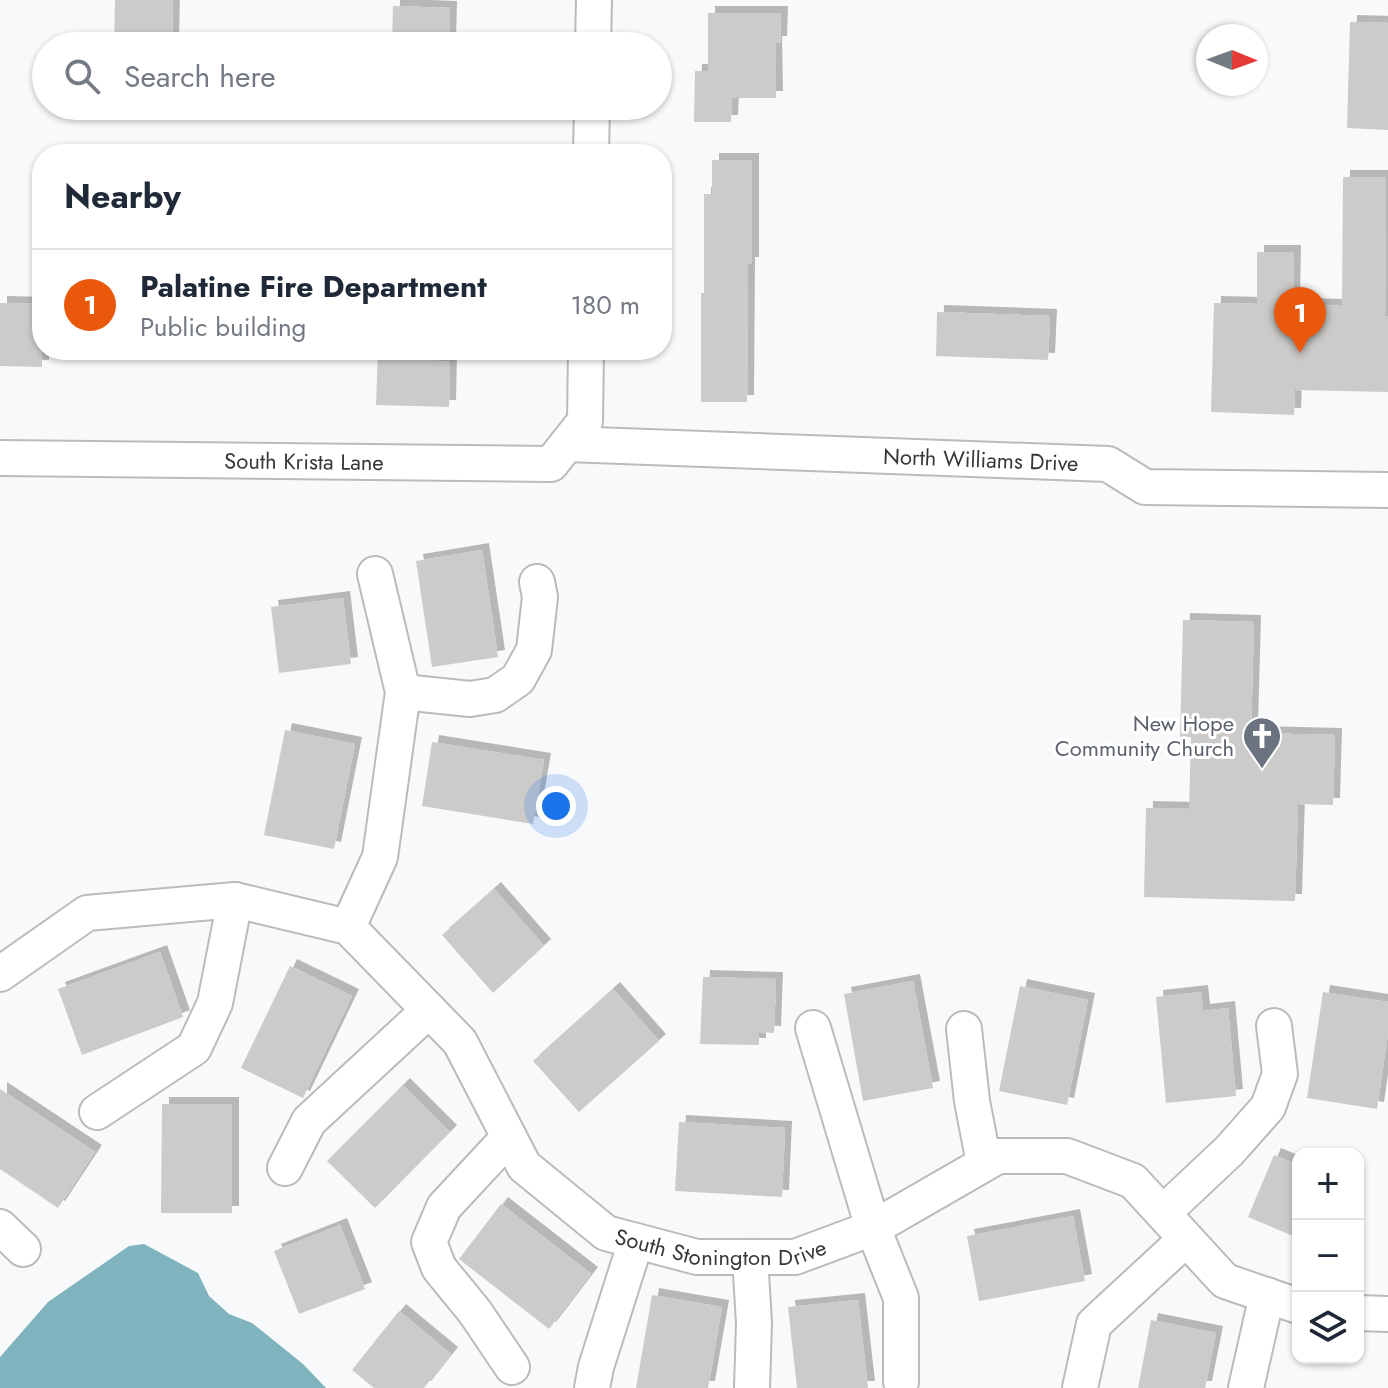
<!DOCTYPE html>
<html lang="en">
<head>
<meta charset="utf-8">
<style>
	body { margin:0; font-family:Jost,sans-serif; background:#f6f6f7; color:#1f2937 }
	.controls { position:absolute; right:24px; bottom:24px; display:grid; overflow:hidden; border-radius:16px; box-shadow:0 2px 6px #0004 }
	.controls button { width:72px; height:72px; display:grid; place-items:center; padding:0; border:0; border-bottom:2px solid #e0e1e3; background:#fff; color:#1f2937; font:40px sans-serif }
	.compass { position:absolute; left:1196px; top:24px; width:72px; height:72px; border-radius:50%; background:#fff; box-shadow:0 2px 6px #0004; rotate:91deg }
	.you { position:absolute; left:556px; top:806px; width:28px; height:28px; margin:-20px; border:6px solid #fff; border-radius:50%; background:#1a73e8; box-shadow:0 0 0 12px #1a73e833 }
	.badge { display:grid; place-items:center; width:52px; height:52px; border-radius:50%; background:#ea580c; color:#fff; font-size:26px; font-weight:700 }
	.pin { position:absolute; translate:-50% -66px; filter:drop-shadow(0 2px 4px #0008) }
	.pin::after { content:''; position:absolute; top:42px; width:28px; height:24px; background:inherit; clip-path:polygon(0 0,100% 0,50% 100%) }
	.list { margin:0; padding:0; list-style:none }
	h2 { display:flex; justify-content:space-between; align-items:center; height:104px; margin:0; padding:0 32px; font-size:34px }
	h2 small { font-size:26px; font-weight:400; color:#747a83 }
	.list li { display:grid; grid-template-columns:52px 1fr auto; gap:24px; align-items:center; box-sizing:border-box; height:112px; padding:0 32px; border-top:2px solid #e0e1e3 }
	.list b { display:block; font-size:30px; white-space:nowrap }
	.list p { margin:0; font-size:26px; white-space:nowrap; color:#747a83 }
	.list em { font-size:26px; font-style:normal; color:#747a83 }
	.icon { flex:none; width:44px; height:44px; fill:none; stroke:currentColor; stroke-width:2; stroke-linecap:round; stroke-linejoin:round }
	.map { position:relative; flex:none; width:1388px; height:1388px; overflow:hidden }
	.search { position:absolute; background:#fff; box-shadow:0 2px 6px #0004; left:32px; top:32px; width:640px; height:88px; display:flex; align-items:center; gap:20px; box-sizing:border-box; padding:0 28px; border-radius:44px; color:#747a83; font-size:30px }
	.panel { position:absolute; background:#fff; box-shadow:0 2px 6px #0004; left:32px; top:144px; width:640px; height:216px; border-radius:32px }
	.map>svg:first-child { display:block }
</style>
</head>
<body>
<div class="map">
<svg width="1388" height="1388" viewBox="0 0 1388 1388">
	<defs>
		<filter id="shadow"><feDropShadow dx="7" dy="-7" stdDeviation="0" flood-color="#0004"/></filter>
	</defs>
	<rect width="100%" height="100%" fill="#f8f9fa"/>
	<path fill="#7fb3bd" d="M 144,1244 L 198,1273 L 209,1296 L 229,1314 L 252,1323 L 303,1364 L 326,1388 L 0,1388 L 0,1357 L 48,1302 L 129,1246 Z"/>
	<path fill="#cdcbca" filter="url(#shadow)" d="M 115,0 L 173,0 L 172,46 L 114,46 Z
		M 393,6 L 450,8 L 449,46 L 392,46 Z
		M 708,13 L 781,13 L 780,43 L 775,43 L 776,98 L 732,98 L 731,122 L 694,122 L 695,71 L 708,71 Z
		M 1350,22 L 1388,23 L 1388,130 L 1347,128 Z
		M 712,160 L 752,160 L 752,264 L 748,264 L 747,402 L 701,402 L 701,293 L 704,293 L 704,194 L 712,194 Z
		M 1343,177 L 1386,177 L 1385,316 L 1388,316 L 1388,392 L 1295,390 L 1294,415 L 1211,412 L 1214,303 L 1257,304 L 1257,252 L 1294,252 L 1293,305 L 1342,306 Z
		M 0,303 L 42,304 L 42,367 L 0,366 Z
		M 937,312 L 1050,316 L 1048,360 L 936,356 Z
		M 378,350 L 439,350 L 439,361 L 450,361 L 449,407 L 376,405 Z
		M 482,550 L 498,657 L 432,667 L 416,561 Z
		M 343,598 L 351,664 L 279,673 L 271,607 Z
		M 1183,620 L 1254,622 L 1251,733 L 1335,735 L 1333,805 L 1298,804 L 1295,901 L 1144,897 L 1146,808 L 1189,809 L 1191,737 L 1180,737 Z
		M 285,730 L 355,744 L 334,849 L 264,835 Z
		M 432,742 L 544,760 L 533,824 L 422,806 Z
		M 494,889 L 544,946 L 493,993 L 442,935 Z
		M 160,952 L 183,1017 L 82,1055 L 58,989 Z
		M 290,966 L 352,996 L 303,1098 L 241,1068 Z
		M 703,977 L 776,979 L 774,1033 L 759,1032 L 759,1045 L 700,1044 Z
		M 913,981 L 933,1088 L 863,1101 L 844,994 Z
		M 1020,986 L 1088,1000 L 1067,1105 L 999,1091 Z
		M 613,989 L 659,1041 L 579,1112 L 533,1061 Z
		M 1201,992 L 1203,1011 L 1228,1008 L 1236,1096 L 1166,1103 L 1156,997 Z
		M 1323,992 L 1388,1002 L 1388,1033 L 1377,1109 L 1307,1098 Z
		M 403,1085 L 450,1132 L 375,1208 L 327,1161 Z
		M 0,1089 L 95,1152 L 58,1208 L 0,1169 Z
		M 162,1104 L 232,1104 L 232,1213 L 161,1213 Z
		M 679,1122 L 785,1128 L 782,1197 L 675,1191 Z
		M 1274,1155 L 1298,1165 L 1298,1238 L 1248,1217 Z
		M 501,1204 L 591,1274 L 549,1329 L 459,1259 Z
		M 1073,1216 L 1085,1281 L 979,1301 L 967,1236 Z
		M 340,1225 L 365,1289 L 299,1314 L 274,1251 Z
		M 652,1295 L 722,1307 L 708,1388 L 636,1388 Z
		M 858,1300 L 868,1388 L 797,1388 L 788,1307 Z
		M 399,1311 L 451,1354 L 424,1388 L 374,1388 L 352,1370 Z
		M 1151,1320 L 1216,1333 L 1205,1388 L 1138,1388 Z"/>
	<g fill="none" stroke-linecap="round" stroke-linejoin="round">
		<g stroke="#bbbbbd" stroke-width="38">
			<g id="minor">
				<path d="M 593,46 L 594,0"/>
				<path d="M 591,154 L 592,106"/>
				<path id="s1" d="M 567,444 L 1108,464 L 1145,487 L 1388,490"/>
				<path id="s2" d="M 0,458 L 551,464 L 585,421 L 586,350"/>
				<path d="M 403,692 L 470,699 L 495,695 L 518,679 L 534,650 L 540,597 L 537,582"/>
				<path d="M 348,927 L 380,857 L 403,692 L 375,574"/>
				<path id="s3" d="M 0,974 L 87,913 L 235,900 L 348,927 L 460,1042 L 524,1166 L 606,1233 L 697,1257 L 795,1257 L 873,1228 L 998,1156 L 1067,1156 L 1133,1181 L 1225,1281 L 1298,1306"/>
				<path d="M 813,1028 L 873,1228 L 901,1298 L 901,1382"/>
				<path d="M 964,1029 L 972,1101 L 984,1163"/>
				<path d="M 97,1112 L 194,1048 L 215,1003 L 235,900"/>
				<path d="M 509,1137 L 444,1207 L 429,1242 L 439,1268 L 475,1312 L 512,1367"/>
				<path d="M 285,1168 L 309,1121 L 429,1010"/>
				<path d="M 1163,1213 L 1229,1151 L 1268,1107 L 1280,1074 L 1274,1026"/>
				<path d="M 0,1227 L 23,1249"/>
				<path d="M 750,1257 L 754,1323 L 752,1388"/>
				<path d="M 1358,1313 L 1388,1314"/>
				<path d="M 592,1388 L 596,1367 L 636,1241"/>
				<path d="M 1080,1388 L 1094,1324 L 1186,1239"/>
				<path d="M 1246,1388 L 1267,1295"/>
			</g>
		</g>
		<use href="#minor" stroke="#fff" stroke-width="34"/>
	</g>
	<defs>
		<g id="church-pin" transform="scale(2)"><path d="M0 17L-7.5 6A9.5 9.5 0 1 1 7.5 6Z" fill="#6b7280" stroke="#fff"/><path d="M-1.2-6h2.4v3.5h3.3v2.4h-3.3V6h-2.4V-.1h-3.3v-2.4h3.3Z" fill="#fff"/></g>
	</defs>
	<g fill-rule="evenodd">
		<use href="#church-pin" x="1262" y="736"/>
	</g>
	<g text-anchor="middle" stroke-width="6" stroke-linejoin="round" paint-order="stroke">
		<g font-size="22" fill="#373738" stroke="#fff">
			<text dy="8" stroke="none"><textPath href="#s1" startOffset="414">North Williams Drive</textPath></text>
			<text dy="8" stroke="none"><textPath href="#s2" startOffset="304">South Krista Lane</textPath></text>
			<text dy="8" stroke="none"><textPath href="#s3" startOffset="894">South Stonington Drive</textPath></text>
		</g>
		<g font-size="22" fill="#5b616d" stroke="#fff" text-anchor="end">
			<text x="1234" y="731">New Hope<tspan x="1234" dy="25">Community Church</tspan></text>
		</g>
	</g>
</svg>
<div class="controls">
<button>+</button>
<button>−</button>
<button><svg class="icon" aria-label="layers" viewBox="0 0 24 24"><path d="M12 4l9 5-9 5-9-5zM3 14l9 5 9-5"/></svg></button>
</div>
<svg class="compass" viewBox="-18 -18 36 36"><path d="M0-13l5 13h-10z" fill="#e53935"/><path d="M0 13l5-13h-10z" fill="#747a83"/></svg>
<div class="you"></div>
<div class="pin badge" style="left:1300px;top:353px">1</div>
<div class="search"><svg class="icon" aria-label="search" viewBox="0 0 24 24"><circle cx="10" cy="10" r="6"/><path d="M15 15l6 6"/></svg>Search here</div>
<section class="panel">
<h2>Nearby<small></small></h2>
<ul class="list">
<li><span class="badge">1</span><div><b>Palatine Fire Department</b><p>Public building</p></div><em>180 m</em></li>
</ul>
</section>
</div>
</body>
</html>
